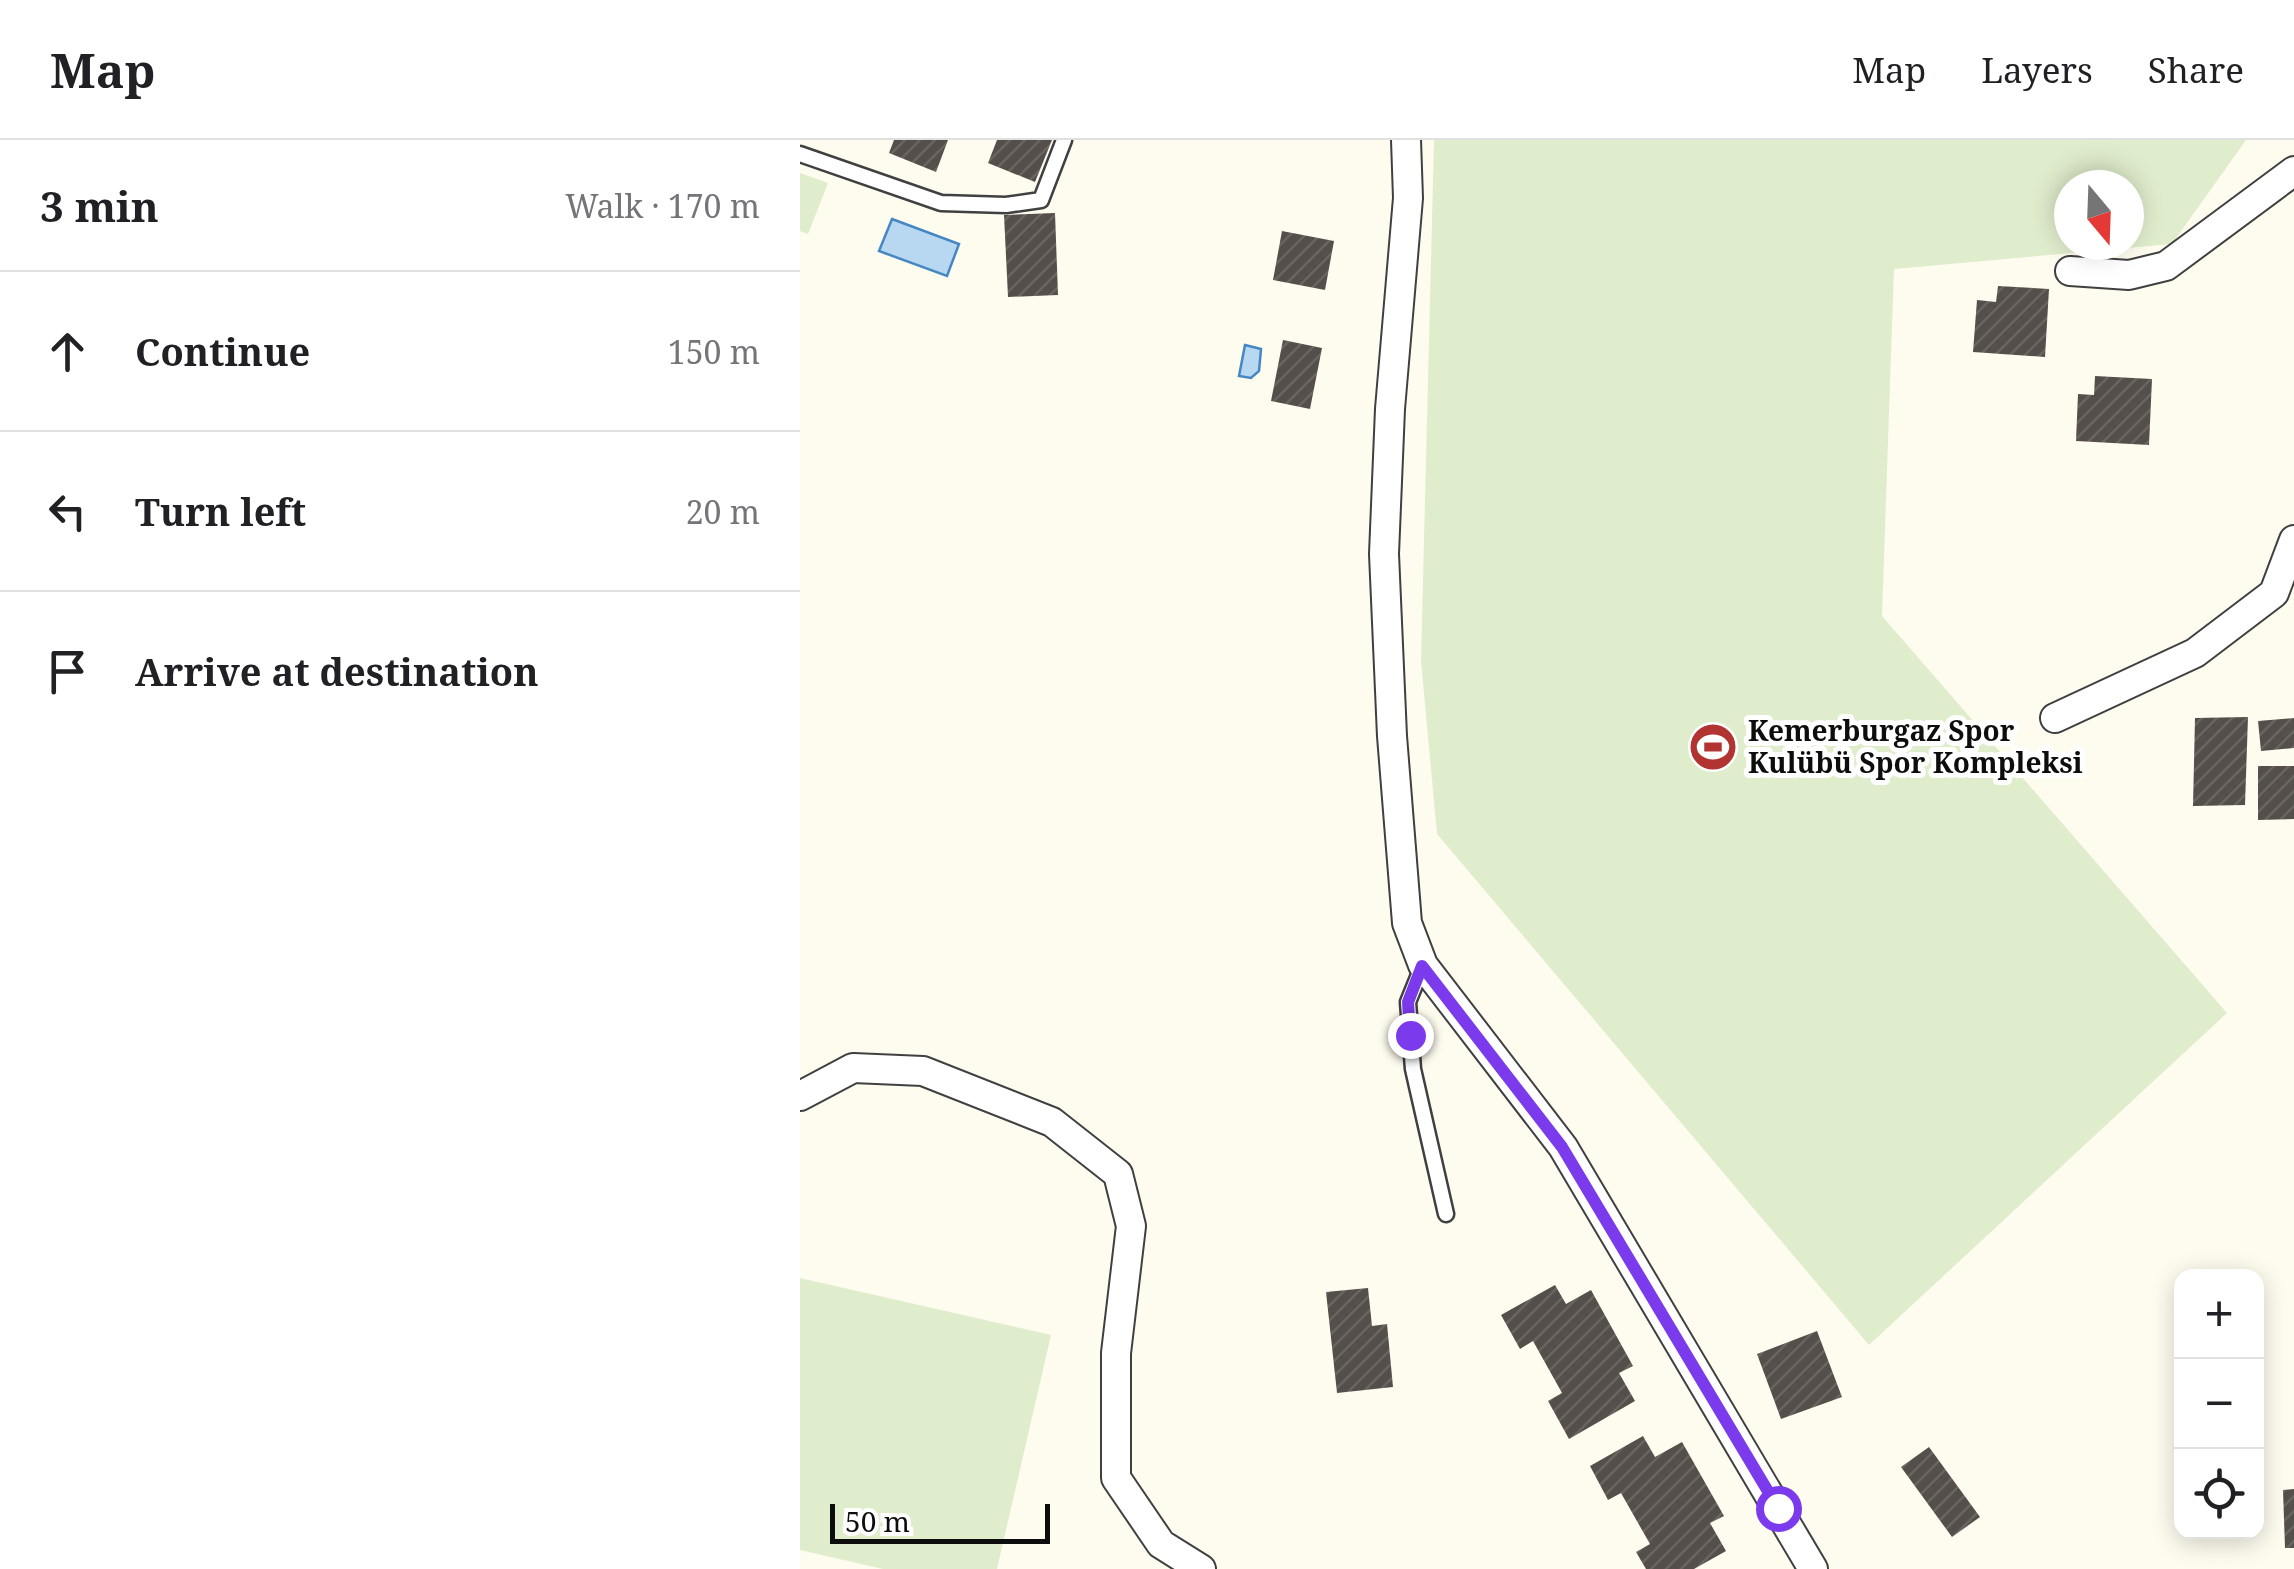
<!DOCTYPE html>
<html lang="en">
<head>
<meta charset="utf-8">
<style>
	body { margin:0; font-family:"Noto Serif",serif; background:#f2f2f2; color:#202124 }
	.controls { position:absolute; right:30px; bottom:30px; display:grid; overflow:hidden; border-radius:20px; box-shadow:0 5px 25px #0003 }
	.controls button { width:90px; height:90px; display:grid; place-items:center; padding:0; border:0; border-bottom:2px solid #e0e0e0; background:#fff; color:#202124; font:50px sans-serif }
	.compass { position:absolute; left:1254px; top:30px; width:90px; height:90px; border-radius:50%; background:#fff; box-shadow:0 5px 25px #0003; rotate:161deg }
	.scale { position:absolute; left:30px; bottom:25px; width:220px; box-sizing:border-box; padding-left:10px; border:5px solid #0d0d0d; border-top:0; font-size:28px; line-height:35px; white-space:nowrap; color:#0d0d0d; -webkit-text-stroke:8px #fff; paint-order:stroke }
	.stop { position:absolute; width:30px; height:30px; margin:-22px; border:8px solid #7c3aed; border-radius:50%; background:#fff }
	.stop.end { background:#7c3aed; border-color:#fff; box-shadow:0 2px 10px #0008 }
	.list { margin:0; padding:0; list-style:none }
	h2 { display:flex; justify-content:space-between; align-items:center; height:130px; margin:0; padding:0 40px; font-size:42px }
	h2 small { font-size:32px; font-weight:400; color:#757577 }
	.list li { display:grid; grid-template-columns:65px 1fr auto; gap:30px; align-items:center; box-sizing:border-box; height:160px; padding:0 40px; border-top:2px solid #e0e0e0 }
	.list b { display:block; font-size:38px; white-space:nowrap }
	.list em { font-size:32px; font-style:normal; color:#757577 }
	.icon { flex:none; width:55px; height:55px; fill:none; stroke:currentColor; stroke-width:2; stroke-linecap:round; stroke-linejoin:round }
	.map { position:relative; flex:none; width:1494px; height:1429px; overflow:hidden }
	header { display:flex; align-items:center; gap:60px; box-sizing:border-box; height:140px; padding:0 50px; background:#fff; border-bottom:2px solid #e0e0e0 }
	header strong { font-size:48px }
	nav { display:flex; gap:55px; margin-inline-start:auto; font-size:35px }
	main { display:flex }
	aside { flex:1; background:#fff }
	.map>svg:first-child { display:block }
</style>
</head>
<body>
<header>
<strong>Map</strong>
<nav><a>Map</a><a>Layers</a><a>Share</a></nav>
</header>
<main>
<aside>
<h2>3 min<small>Walk · 170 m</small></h2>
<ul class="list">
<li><svg class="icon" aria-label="ahead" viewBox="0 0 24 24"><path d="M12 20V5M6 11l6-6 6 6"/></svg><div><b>Continue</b></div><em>150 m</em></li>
<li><svg class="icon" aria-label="left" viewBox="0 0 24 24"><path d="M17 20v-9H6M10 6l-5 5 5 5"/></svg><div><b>Turn left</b></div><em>20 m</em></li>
<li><svg class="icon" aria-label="arrive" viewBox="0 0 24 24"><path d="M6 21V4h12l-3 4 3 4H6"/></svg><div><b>Arrive at destination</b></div></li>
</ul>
</aside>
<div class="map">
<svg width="1494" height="1429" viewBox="0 0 1494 1429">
	<defs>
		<pattern id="building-hatch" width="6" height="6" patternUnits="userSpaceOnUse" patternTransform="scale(2.5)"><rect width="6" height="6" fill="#554f4b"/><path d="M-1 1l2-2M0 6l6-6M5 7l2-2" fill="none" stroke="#686460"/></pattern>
	</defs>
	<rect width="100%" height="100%" fill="#fefcef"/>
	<path fill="#e0edcc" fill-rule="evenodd" d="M 634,0 L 1446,0 L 1372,104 L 1094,129 L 1082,476 L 1427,873 L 1069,1205 L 637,694 L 621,521 ZM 1329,45 L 1329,105 L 1269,105 L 1269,45 Z
		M 0,33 L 28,43 L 8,94 L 0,91 Z
		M 0,1138 L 251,1195 L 197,1429 L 83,1429 L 0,1410 Z"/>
	<path fill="#b8d7f1" stroke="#4587c2" stroke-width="2.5" d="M 92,79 L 159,104 L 147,136 L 79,111 Z
		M 445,205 L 461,209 L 459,231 L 451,238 L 439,236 Z"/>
	<path fill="url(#building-hatch)" d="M 94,0 L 148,0 L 136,32 L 89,13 Z
		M 197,0 L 252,0 L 235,42 L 188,23 Z
		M 255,73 L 258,155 L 208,157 L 204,75 Z
		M 482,91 L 534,101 L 525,150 L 473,140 Z
		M 1198,146 L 1249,149 L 1245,217 L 1173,212 L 1177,160 L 1196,162 Z
		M 483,200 L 522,208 L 510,269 L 471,261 Z
		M 1295,236 L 1352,239 L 1349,305 L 1276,301 L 1278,254 L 1294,255 Z
		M 1448,577 L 1445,665 L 1393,666 L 1395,578 Z
		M 1494,578 L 1494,608 L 1461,611 L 1458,581 Z
		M 1458,626 L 1494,626 L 1494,679 L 1458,680 Z
		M 755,1145 L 766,1164 L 791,1150 L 833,1226 L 819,1233 L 835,1261 L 769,1299 L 748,1261 L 762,1253 L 733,1201 L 720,1209 L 701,1175 Z
		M 568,1148 L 572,1186 L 587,1184 L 593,1247 L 537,1253 L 526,1152 Z
		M 1017,1191 L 1042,1257 L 981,1279 L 957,1214 Z
		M 843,1296 L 855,1317 L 882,1302 L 924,1376 L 910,1383 L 926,1411 L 894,1429 L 846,1429 L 836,1412 L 850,1404 L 821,1353 L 808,1360 L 790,1326 Z
		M 1129,1307 L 1180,1377 L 1152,1397 L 1101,1327 Z
		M 1494,1349 L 1494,1408 L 1485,1408 L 1483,1350 Z"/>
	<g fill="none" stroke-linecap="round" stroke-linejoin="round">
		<g stroke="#404040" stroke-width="19">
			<path id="service" d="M 0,14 L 141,63 L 206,65 L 241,60 L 264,0
				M 623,825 L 608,862 L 613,929 L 646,1074"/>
		</g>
		<g stroke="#404040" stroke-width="32">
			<path id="minor" d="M 606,0 L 608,58 L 590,269 L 584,414 L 592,596 L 607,783 L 623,825 L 763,1007 L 1013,1429
				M 1270,131 L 1329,135 L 1366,126 L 1494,31
				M 1255,578 L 1395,513 L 1474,453 L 1494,400
				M 0,956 L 53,928 L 123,931 L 252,982 L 318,1034 L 331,1086 L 316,1213 L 316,1338 L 361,1404 L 401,1429"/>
		</g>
		<use href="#service" stroke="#fff" stroke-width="14"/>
		<use href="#minor" stroke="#fff" stroke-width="28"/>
	</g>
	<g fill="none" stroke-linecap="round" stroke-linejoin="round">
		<path stroke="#7c3aed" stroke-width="12" d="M 610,895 L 608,862 L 622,826 L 762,1007 L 978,1368"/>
	</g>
	<defs>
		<g id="stadium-disc" transform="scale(2.5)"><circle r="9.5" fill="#b23431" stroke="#fff"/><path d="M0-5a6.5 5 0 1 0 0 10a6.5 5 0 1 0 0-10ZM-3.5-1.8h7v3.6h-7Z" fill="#fff"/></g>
	</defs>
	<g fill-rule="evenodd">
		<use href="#stadium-disc" x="913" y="607"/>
	</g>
	<g text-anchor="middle" stroke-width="10" stroke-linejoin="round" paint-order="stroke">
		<g font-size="28" font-weight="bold" fill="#0d0d0d" stroke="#fff" text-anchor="start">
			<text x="948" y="601">Kemerburgaz Spor<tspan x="948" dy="32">Kulübü Spor Kompleksi</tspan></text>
		</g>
	</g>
</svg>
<div class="controls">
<button>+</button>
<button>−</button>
<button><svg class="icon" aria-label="locate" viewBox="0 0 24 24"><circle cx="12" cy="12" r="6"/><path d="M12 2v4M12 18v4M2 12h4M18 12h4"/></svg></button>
</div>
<svg class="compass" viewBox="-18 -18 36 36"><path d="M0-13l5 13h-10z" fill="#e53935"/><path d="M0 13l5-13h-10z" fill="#757577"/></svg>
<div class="scale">50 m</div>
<div class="stop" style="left:978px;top:1368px"></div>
<div class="stop end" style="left:610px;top:895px"></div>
</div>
</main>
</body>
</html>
